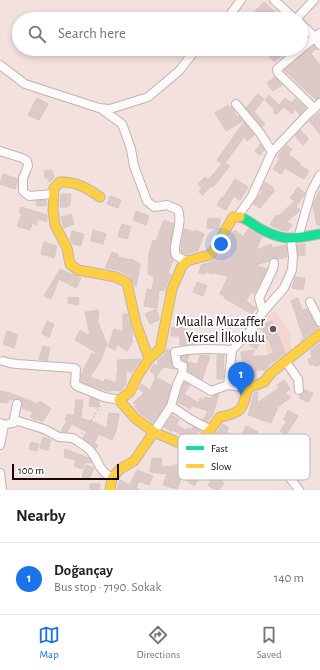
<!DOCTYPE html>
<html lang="en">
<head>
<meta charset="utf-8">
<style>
	body { margin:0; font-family:"Alegreya Sans",sans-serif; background:#f6f6f6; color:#202124 }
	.scale { position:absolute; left:12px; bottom:10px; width:107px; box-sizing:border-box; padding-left:4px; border:2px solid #140a08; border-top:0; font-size:11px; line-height:14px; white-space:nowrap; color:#140a08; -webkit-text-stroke:3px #fff; paint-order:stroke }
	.you { position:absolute; left:221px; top:244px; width:14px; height:14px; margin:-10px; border:3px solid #fff; border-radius:50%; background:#1a73e8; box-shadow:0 0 0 6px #1a73e833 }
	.badge { display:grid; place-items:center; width:26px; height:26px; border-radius:50%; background:#1a73e8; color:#fff; font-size:13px; font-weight:700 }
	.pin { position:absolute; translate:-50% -33px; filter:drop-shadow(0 1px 2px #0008) }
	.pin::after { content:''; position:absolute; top:21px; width:14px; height:12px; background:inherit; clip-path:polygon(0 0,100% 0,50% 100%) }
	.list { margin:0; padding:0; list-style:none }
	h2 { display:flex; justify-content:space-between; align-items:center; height:52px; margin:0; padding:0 16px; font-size:17px }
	h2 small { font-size:13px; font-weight:400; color:#757577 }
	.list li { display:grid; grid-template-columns:26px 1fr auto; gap:12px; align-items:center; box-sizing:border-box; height:72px; padding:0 16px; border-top:1px solid #e0e0e0 }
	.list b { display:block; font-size:15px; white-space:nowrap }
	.list p { margin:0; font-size:13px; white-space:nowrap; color:#757577 }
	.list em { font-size:13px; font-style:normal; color:#757577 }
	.icon { flex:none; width:22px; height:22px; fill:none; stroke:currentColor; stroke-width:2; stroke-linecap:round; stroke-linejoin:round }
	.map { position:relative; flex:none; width:320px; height:490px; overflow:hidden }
	.search { position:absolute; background:#fff; box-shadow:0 2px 6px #0003; left:12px; right:12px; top:12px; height:44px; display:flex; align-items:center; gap:10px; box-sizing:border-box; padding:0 14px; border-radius:22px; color:#757577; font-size:15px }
	.sheet { height:124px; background:#fff }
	nav { display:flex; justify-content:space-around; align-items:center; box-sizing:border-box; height:56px; border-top:1px solid #e0e0e0; background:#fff; font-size:11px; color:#757577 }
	nav a { display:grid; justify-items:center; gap:2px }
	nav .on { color:#1a73e8 }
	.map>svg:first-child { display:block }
</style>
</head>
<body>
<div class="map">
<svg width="320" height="490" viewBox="0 0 320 490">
	<rect width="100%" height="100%" fill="#f3e1de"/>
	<path fill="#f4d6d1" d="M 276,311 L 291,334 L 291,356 L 273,368 L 268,354 L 266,344 L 257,324 Z"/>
	<path fill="#ddc9c6" stroke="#d6c8c5" d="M 264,2 L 276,13 L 270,19 L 257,19 L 252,14 Z
		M 314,45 L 316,49 L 311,54 L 320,65 L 320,98 L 316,100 L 284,70 Z
		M 273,49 L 279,49 L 284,54 L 274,62 L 267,54 Z
		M 275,77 L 282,85 L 273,91 L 267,83 Z
		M 258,94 L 264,99 L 254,112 L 265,124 L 262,127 L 246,108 Z
		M 269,95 L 279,105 L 285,98 L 291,103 L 296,99 L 306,108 L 300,115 L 295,109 L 292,114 L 284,107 L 276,115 L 273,112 L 275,110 L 265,100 Z
		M 37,98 L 48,104 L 39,120 L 28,115 Z
		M 228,105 L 229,108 L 231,106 L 238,118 L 239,116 L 243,121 L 226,131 L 215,113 Z
		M 320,112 L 320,134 L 309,121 Z
		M 244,122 L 254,135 L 247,141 L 244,137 L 225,163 L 230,166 L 213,187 L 211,186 L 203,195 L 199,192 L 202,188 L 198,184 L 205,177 L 208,180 L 222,164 L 217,160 Z
		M 300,130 L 309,139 L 303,145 L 295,136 Z
		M 260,144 L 264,150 L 260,155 L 255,151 Z
		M 286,145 L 292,149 L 288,154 L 300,163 L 298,164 L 309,171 L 304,179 L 285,168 L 281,174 L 273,169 L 280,159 L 277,157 Z
		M 52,170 L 54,178 L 49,182 L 48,178 L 45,178 L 44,171 Z
		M 3,174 L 18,179 L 15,189 L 0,184 Z
		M 235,179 L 248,187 L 240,200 L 234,196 L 226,210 L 217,205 L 222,197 L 223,198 Z
		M 265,182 L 273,187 L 272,188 L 275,190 L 260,208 L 253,204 L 262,191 L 261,190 Z
		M 298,187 L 305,193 L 296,207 L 300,210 L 287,222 L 292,225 L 288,231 L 281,230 L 270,225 L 276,215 L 278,216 L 295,201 L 290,198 Z
		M 320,190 L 320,225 L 317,225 L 313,205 Z
		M 61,194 L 71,194 L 70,205 L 67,205 L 68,207 L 60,207 Z
		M 110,196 L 121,200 L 118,208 L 107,204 Z
		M 46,200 L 46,206 L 37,206 L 36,201 Z
		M 21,207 L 47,215 L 47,222 L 38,219 L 36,225 L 32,223 L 30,230 L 17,226 L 22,214 L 19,213 Z
		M 136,211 L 149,216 L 146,225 L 133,220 Z
		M 71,214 L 74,224 L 64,228 L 61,217 Z
		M 208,218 L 220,219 L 220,224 L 218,229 L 207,228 Z
		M 164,220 L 174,224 L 170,246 L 170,253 L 173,260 L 168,273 L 171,274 L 164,291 L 159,290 L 157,308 L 144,306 L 147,289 L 152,290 L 154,277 L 148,274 L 149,254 L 153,240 L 156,241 Z
		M 122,224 L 131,227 L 127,239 L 118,236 Z
		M 184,229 L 195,232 L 196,230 L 204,234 L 198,251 L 185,254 L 181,252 L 181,247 Z
		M 248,229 L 262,237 L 256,250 L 271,244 L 272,248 L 286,245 L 287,257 L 278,259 L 272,258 L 269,261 L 255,265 L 267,269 L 254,294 L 251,292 L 246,301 L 256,308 L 252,314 L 224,298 L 224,296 L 220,294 L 228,276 L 213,273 L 213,274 L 205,272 L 205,274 L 199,273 L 201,265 L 211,262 L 219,256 L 232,233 L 235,230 L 243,237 Z
		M 93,230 L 106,234 L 103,244 L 91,241 Z
		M 72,231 L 84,234 L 81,246 L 73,244 L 70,239 Z
		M 44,242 L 57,246 L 54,258 L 41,254 Z
		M 305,244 L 305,255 L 298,256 L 297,245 Z
		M 112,252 L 118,254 L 117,257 L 133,260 L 140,264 L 136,287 L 130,277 L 118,270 L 105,268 Z
		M 60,269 L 81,278 L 76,288 L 59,279 L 51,299 L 44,296 Z
		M 295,277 L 305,278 L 303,290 L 292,288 Z
		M 197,282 L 207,286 L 203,296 L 193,292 Z
		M 68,297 L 79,298 L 78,305 L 68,303 Z
		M 298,298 L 302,310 L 307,309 L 315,324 L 319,327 L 300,341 L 304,338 L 299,326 L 295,310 L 294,310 L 291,301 Z
		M 156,309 L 159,317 L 159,320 L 150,324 L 145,314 Z
		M 98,310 L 99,316 L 98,316 L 98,320 L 97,320 L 107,344 L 100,362 L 90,377 L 104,382 L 105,379 L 116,383 L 118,369 L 117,360 L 141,359 L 131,373 L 126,370 L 126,385 L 120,391 L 111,390 L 110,392 L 81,382 L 81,375 L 84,371 L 83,370 L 92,353 L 99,354 L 75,340 L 80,330 L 90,336 L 85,312 Z
		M 123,314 L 127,314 L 133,335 L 131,340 L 133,341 L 127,351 L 117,344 L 115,350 L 108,347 L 114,329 L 123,332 Z
		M 47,321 L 54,324 L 49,337 L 42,334 Z
		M 272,321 L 285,353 L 270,364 L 265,370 L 256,370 L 256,377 L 247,381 L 234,380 L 236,364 L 243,364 L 241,352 L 255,350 L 251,356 L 265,356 L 274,353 L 269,339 L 267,340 L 261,325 Z
		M 172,327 L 185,327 L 185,339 L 194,338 L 195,344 L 180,345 L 180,336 L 171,336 Z
		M 7,331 L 18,335 L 14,348 L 3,344 Z
		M 254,334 L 262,340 L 256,349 L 247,343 Z
		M 320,343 L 320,365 L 315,366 L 314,364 L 310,365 L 308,359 L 312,358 L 310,351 Z
		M 43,346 L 50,348 L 47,361 L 39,359 Z
		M 167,349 L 170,350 L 172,365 L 175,369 L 163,367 L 155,378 L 155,375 L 150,371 L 154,364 L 157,366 L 158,360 L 165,354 Z
		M 189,355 L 187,362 L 198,364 L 200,355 L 210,356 L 202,380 L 188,371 L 188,364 L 182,360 L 181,356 Z
		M 217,355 L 224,355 L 223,379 L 217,379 Z
		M 156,377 L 171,385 L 166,404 L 153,423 L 141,414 L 134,406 L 140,405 L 133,403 L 144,393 L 139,389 L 142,384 L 150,390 Z
		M 284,380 L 290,389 L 285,393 L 291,397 L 278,407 L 271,423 L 248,415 L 254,393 L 258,392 L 257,403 L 279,388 L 277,385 Z
		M 184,382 L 190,385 L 184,394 L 199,403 L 200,398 L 204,400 L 205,397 L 211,399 L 213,396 L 219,394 L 213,414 L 207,422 L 203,420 L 208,411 L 192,406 L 190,409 L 178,402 Z
		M 304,390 L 313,393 L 309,402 L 299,398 Z
		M 0,391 L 10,393 L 38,404 L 40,401 L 51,409 L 42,422 L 37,419 L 36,420 L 30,417 L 33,412 L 22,408 L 23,403 L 20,400 L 18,399 L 13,400 L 9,399 L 8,403 L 0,402 Z
		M 90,397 L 99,401 L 98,407 L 89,406 Z
		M 76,400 L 83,400 L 81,418 L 93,422 L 104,427 L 107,428 L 109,413 L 119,414 L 116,431 L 112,440 L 99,434 L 94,443 L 98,445 L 96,449 L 92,445 L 83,438 L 87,432 L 72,424 L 67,432 L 61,431 L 67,421 L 65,420 L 68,414 L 74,416 Z
		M 288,410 L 298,416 L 286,435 L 280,431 L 287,421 L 284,420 Z
		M 172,415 L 179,420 L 176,425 L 186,430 L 188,428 L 191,430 L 193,427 L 201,431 L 200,432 L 198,431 L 192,441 L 173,430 L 172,432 L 164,427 Z
		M 223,424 L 229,428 L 226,432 L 238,439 L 234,446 L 216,434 Z
		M 246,426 L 258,432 L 253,441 L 241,436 Z
		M 43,437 L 51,440 L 48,450 L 40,448 Z
		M 31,442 L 39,444 L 37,451 L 29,449 Z
		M 65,449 L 89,458 L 92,463 L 86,462 L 82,469 L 74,466 L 76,460 L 64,457 Z
		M 152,458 L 162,459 L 161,466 L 173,467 L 173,465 L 185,466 L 184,471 L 198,480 L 194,486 L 182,477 L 177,489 L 163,485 L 167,474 L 150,472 Z
		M 86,465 L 94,468 L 89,480 L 82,477 Z
		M 137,470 L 153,476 L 149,485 L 139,481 L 136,488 L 140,490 L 117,490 L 120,480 L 130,485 Z
		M 214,477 L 224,483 L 219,490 L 215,490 L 208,485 Z
		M 90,484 L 100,484 L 100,490 L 90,490 Z"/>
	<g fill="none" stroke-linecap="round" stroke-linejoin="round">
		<g stroke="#c0b3b0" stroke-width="10">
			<path id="street" d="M 274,0 L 295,19
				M 227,19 L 241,0
				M 296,19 L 314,0
				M 301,24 L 315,37 L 320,45
				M 0,65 L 25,84 L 99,108 L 110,109 L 148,97 L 179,71 L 196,49
				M 236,104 L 260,133 L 272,152
				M 100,108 L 122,124 L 125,132 L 131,149 L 134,166 L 147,201 L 154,207 L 167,205 L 178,210 C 184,224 171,246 176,255 C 178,258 183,259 187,261
				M 314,108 L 278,73 L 277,69 L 320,33
				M 0,151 L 22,158 L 27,161 L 28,166 L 23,178 L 23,191 L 29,196 L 53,194
				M 238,216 L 252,196 L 272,152 L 306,116 L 320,103
				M 298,238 L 311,192 L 320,175
				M 310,302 L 320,322
				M 263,312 L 259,298 L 273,269 L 274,263
				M 3,361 L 10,363 L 17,364 L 74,368 L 76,369 L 75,384 L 77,386 L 104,397 L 119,400
				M 286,362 L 298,379 L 299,390
				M 182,374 L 211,391 L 228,385
				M 248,388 L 228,385 L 232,350 L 252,329 L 263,312 L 284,288 L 292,270 L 293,257 L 291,239
				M 171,406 L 190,419 L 211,430
				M 0,423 L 4,425 L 18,421 L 44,429 L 59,437 L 73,438 L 89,449 L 95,457 L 100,467 L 105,473 L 112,478
				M 13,423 L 17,404
				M 154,432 L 171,406 L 177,385 L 182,374 L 183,366 L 177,364 L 175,352 C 194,348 212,349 232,350
				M 0,445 L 4,425
				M 195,450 C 201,457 207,465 218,465 C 223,465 228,462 233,461 C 264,457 281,463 299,490
				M 0,473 L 2,490"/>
		</g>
		<g stroke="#c0b3b0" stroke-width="11">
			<path id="fast" d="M 240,217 C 247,219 252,224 259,228 C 284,242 293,239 320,234"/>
		</g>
		<g stroke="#c0b3b0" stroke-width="11">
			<path id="slow" d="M 100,197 C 88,188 75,181 60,182 L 54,188 L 53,210 L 55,225 L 67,248 L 70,264 L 78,270 L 116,277 L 127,283 L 136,323 L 149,359
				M 154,432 L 136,419 L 119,400 L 130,392 L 138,375 L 149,359 L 160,349 L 172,289 L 182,266 L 187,261 L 209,255 L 213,252 L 233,217 L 240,217
				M 110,490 L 112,478 L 120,469 L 134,461 L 154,432 L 195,450 L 220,417 C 243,413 242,409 248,388 L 264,382 L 271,373 L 320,334"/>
		</g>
		<path stroke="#ccc7c6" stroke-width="1.5" stroke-dasharray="2 2" stroke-linecap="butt" d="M 82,434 L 90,423 L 101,404"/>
		<use href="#street" stroke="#fdfafa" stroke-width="8"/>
		<use href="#fast" stroke="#16e098" stroke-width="9"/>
		<use href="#slow" stroke="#ffcf43" stroke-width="9"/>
	</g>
	<circle fill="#625553" stroke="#fff" stroke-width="1.5" cx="273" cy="329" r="4"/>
	<g text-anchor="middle" stroke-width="4" stroke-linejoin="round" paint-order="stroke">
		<g font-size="14" fill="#140a08" stroke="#fff" text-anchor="end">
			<text x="265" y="326">Mualla Muzaffer<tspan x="265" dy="16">Yersel İlkokulu</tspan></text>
		</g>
	</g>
	<rect x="178" y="434" width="132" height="46" rx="6" fill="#fff" stroke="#b8b6b5" stroke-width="1"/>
	<rect x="186" y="446" width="18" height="4" fill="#16e098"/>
	<rect x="186" y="464" width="18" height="4" fill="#ffcf43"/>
	<g font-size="11" fill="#140a08">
		<text x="211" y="452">Fast</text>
		<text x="211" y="470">Slow</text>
	</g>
</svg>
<div class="scale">100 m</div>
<div class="you"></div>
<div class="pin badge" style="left:241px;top:395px">1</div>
<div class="search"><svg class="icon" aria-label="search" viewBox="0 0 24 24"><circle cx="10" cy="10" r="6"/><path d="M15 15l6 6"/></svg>Search here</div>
</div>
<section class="sheet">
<h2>Nearby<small></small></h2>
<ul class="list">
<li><span class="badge">1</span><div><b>Doğançay</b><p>Bus stop · 7190. Sokak</p></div><em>140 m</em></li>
</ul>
</section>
<nav>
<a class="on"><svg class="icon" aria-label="map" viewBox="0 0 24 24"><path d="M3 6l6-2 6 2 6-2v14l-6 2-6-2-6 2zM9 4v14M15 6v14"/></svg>Map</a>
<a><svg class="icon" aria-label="directions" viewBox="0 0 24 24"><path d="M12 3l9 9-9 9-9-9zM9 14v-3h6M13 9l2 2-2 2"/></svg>Directions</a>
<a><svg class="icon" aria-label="saved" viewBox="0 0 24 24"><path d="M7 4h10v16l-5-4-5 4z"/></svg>Saved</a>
</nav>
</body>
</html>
